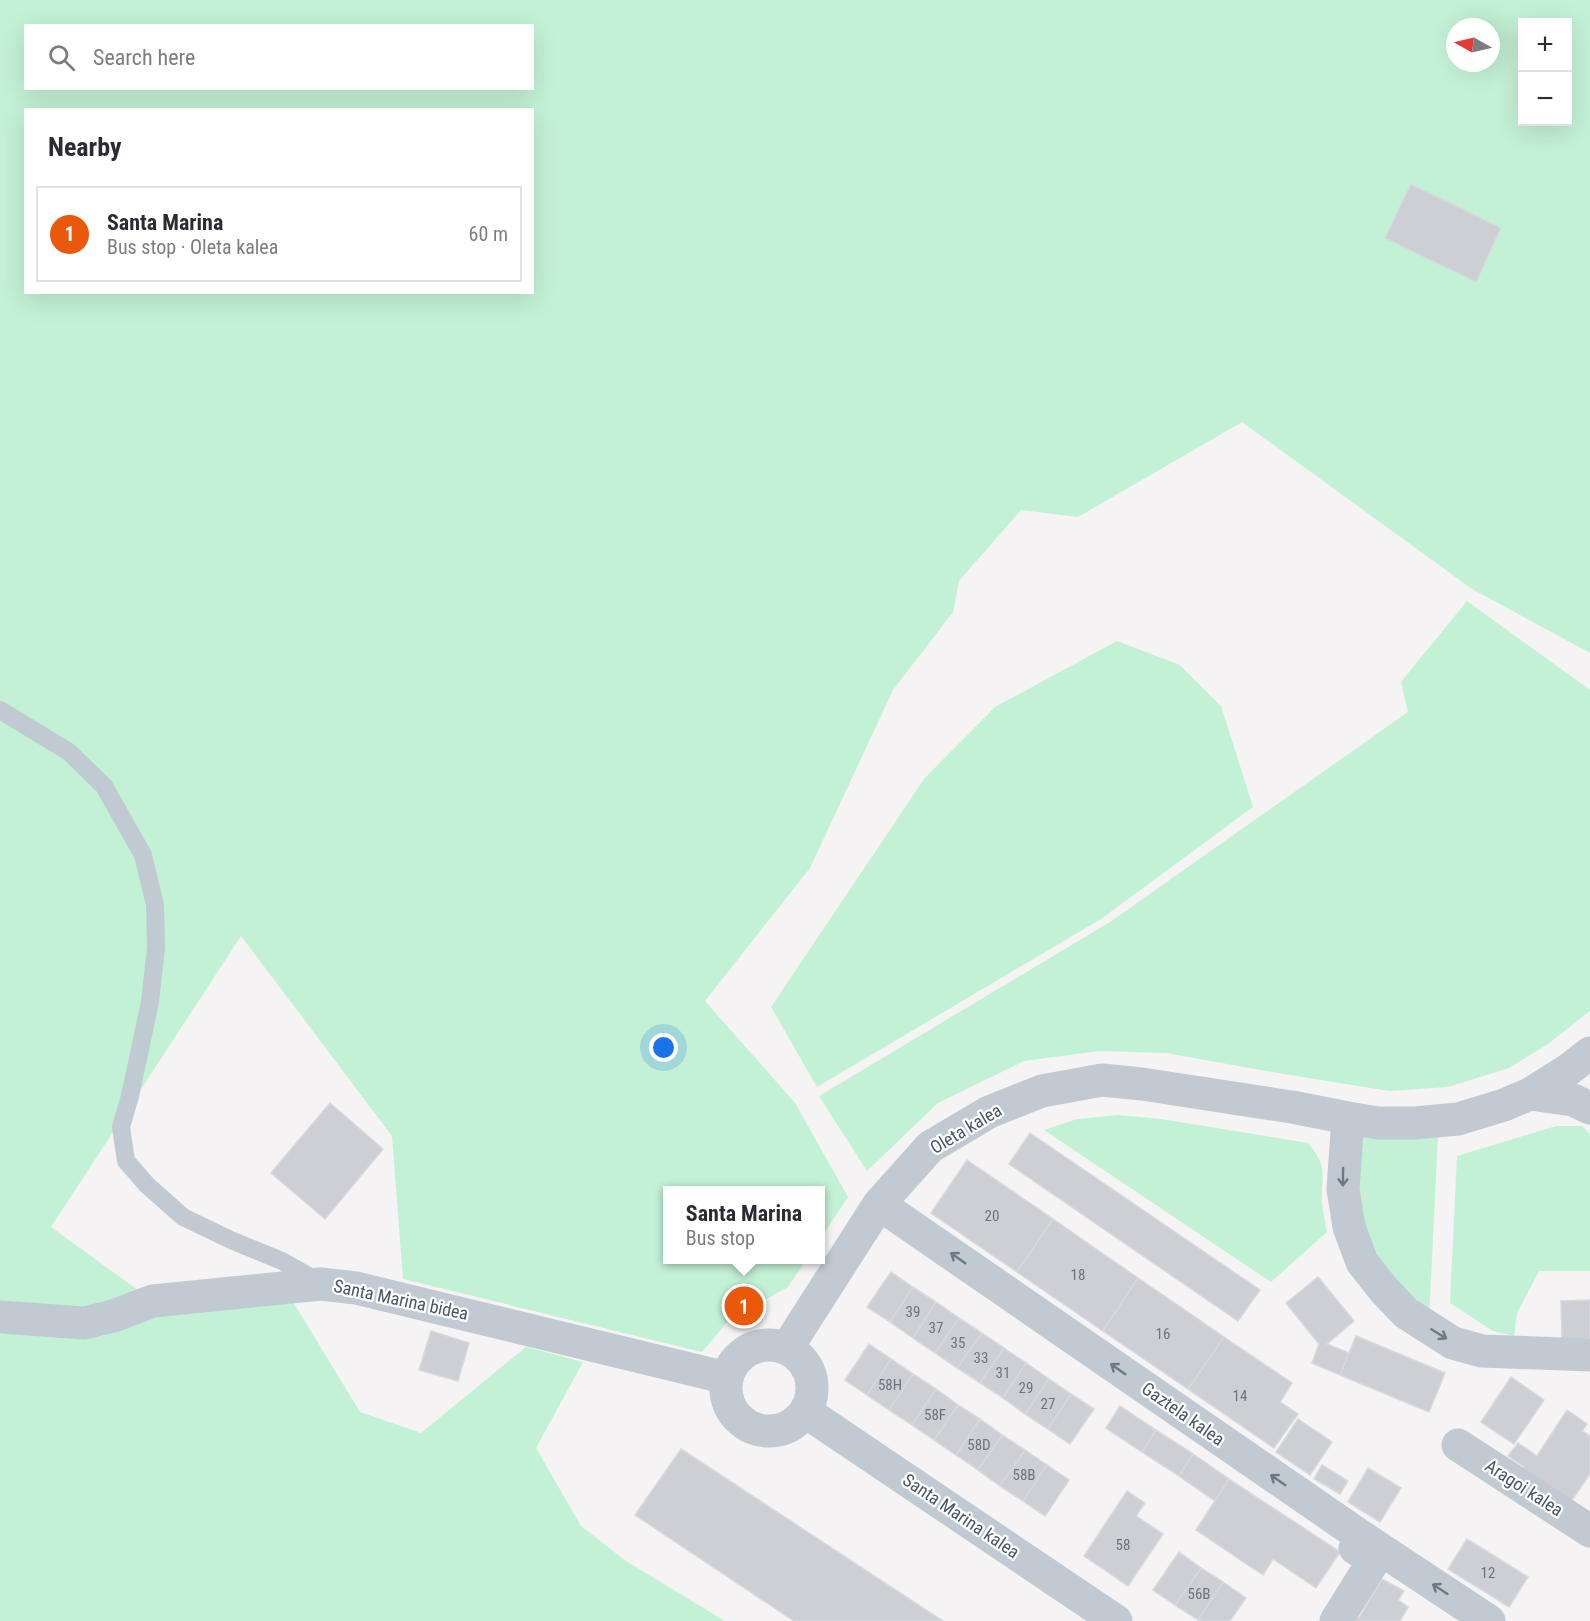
<!DOCTYPE html>
<html lang="en">
<head>
<meta charset="utf-8">
<style>
	body { margin:0; font-family:"Roboto Condensed",sans-serif; background:#f7f7f7; color:#2b2b33 }
	.controls { position:absolute; right:18px; top:18px; display:grid; overflow:hidden; border-radius:0px; box-shadow:0 6px 24px #0002 }
	.controls button { width:54px; height:54px; display:grid; place-items:center; padding:0; border:0; border-bottom:2px solid #e1e1e2; background:#fff; color:#2b2b33; font:30px sans-serif }
	.compass { position:absolute; left:1446px; top:18px; width:54px; height:54px; border-radius:50%; background:#fff; box-shadow:0 6px 24px #0002; rotate:278deg }
	.you { position:absolute; left:664px; top:1048px; width:21px; height:21px; margin:-15px; border:4px solid #fff; border-radius:50%; background:#1a73e8; box-shadow:0 0 0 9px #1a73e833 }
	.badge { display:grid; place-items:center; width:39px; height:39px; border-radius:50%; background:#ea580c; color:#fff; font-size:20px; font-weight:700 }
	.pin { position:absolute; translate:-50% -50%; border:3px solid #fff; box-shadow:0 2px 6px #0006 }
	.popup { position:absolute; left:663px; top:1186px; width:162px; height:78px; box-sizing:border-box; display:grid; place-content:center; border-radius:0px; background:#fff; filter:drop-shadow(0 2px 4px #0005); font-size:20px; white-space:nowrap; color:#7c7c81 }
	.popup b { font-size:22px; color:#2b2b33 }
	.popup::after { content:''; position:absolute; left:50%; top:100%; margin-left:-12px; border:12px solid transparent; border-top-color:#fff }
	.list { margin:0; padding:0; list-style:none }
	h2 { display:flex; justify-content:space-between; align-items:center; height:78px; margin:0; padding:0 24px; font-size:26px }
	h2 small { font-size:20px; font-weight:400; color:#7c7c81 }
	.list li { display:grid; grid-template-columns:39px 1fr auto; gap:18px; align-items:center; box-sizing:border-box; height:96px; margin:0 12px 12px; padding:0 12px; border:2px solid #e1e1e2; border-radius:0px }
	.list b { display:block; font-size:22px; white-space:nowrap }
	.list p { margin:0; font-size:20px; white-space:nowrap; color:#7c7c81 }
	.list em { font-size:20px; font-style:normal; color:#7c7c81 }
	.icon { flex:none; width:33px; height:33px; fill:none; stroke:currentColor; stroke-width:2; stroke-linecap:round; stroke-linejoin:round }
	.map { position:relative; flex:none; width:1590px; height:1621px; overflow:hidden }
	.search { position:absolute; background:#fff; box-shadow:0 6px 24px #0002; left:24px; top:24px; width:510px; height:66px; display:flex; align-items:center; gap:15px; box-sizing:border-box; padding:0 21px; border-radius:0px; color:#7c7c81; font-size:22px }
	.panel { position:absolute; background:#fff; box-shadow:0 6px 24px #0002; left:24px; top:108px; width:510px; height:186px; border-radius:0px }
	.map>svg:first-child { display:block }
</style>
</head>
<body>
<div class="map">
<svg width="1590" height="1621" viewBox="0 0 1590 1621">
	<rect width="100%" height="100%" fill="#f5f3f3"/>
	<path fill="#c3f1d5" fill-rule="evenodd" d="M 0,0 L 1590,0 L 1590,653 L 1472,589 L 1242,422 L 1078,517 L 1021,510 L 959,581 L 953,612 L 893,690 L 810,868 L 705,1001 L 795,1103 L 848,1197 L 821,1238 L 820,1190 L 668,1190 L 668,1260 L 806,1260 L 788,1287 L 729,1320 L 702,1352 L 403,1279 L 392,1136 L 241,936 L 51,1227 L 153,1301 L 292,1300 L 360,1412 L 421,1433 L 526,1347 L 583,1362 L 536,1448 L 581,1526 L 626,1561 L 725,1621 L 0,1621 ZM 1522,22 L 1568,22 L 1568,122 L 1522,122 ZM 26,26 L 532,26 L 532,88 L 26,88 ZM 1455,27 L 1491,27 L 1491,63 L 1455,63 ZM 26,110 L 532,110 L 532,292 L 26,292 Z
		M 1467,601 L 1590,690 L 1590,1011 L 1548,1044 L 1509,1068 L 1448,1087 L 1389,1091 L 1278,1073 L 1166,1053 L 1099,1051 L 1024,1061 L 938,1103 L 867,1171 L 819,1096 L 1110,922 L 1408,712 L 1401,682 Z
		M 1117,641 L 1180,665 L 1221,706 L 1253,807 L 1101,919 L 817,1087 L 771,1007 L 924,779 L 995,707 Z
		M 1118,1115 L 1161,1119 L 1308,1143 C 1329,1168 1321,1174 1322,1202 C 1323,1212 1325,1222 1327,1232 L 1271,1282 L 1044,1130 L 1077,1119 Z
		M 1556,1126 L 1582,1126 L 1590,1134 L 1590,1271 L 1539,1271 L 1517,1313 L 1514,1336 L 1493,1331 L 1450,1303 L 1457,1156 Z
		M 1360,1133 L 1438,1135 L 1429,1320 L 1362,1248 L 1350,1193 Z"/>
	<path fill="#cdcfd5" stroke="#d7d9de" stroke-width="1.5" d="M 1411,184 L 1501,228 L 1476,282 L 1385,238 Z
		M 330,1103 L 383,1149 L 325,1219 L 271,1173 Z
		M 1030,1133 L 1260,1290 L 1238,1321 L 1009,1164 Z
		M 967,1160 L 1053,1219 L 1017,1272 L 931,1213 Z
		M 1053,1219 L 1138,1278 L 1103,1331 L 1017,1272 Z
		M 891,1272 L 913,1287 L 890,1322 L 867,1307 Z
		M 1318,1277 L 1354,1321 L 1327,1344 L 1349,1353 L 1340,1375 L 1312,1363 L 1319,1344 L 1286,1303 Z
		M 1138,1278 L 1224,1337 L 1188,1389 L 1103,1331 Z
		M 913,1287 L 936,1302 L 913,1338 L 890,1322 Z
		M 1590,1300 L 1590,1339 L 1562,1340 L 1561,1301 Z
		M 936,1302 L 959,1318 L 935,1353 L 913,1338 Z
		M 959,1318 L 982,1333 L 957,1368 L 935,1353 Z
		M 431,1331 L 469,1343 L 458,1381 L 419,1370 Z
		M 982,1333 L 1004,1348 L 980,1383 L 957,1368 Z
		M 1356,1336 L 1445,1373 L 1429,1412 L 1340,1375 Z
		M 1224,1337 L 1292,1383 L 1280,1402 L 1298,1414 L 1274,1448 L 1188,1389 Z
		M 869,1344 L 891,1359 L 867,1395 L 845,1380 Z
		M 1004,1348 L 1026,1363 L 1003,1398 L 980,1383 Z
		M 891,1359 L 913,1374 L 889,1410 L 867,1395 Z
		M 1026,1363 L 1049,1379 L 1025,1414 L 1003,1398 Z
		M 913,1374 L 936,1389 L 912,1425 L 889,1410 Z
		M 1511,1377 L 1544,1400 L 1514,1444 L 1481,1422 Z
		M 1049,1379 L 1071,1394 L 1048,1429 L 1025,1414 Z
		M 936,1389 L 958,1405 L 934,1440 L 912,1425 Z
		M 1071,1394 L 1094,1409 L 1070,1444 L 1048,1429 Z
		M 958,1405 L 980,1419 L 956,1455 L 934,1440 Z
		M 1120,1406 L 1156,1430 L 1142,1452 L 1106,1428 Z
		M 1567,1410 L 1587,1424 L 1582,1431 L 1590,1436 L 1590,1474 L 1570,1503 L 1522,1470 L 1524,1467 L 1508,1456 L 1518,1443 L 1537,1456 Z
		M 980,1419 L 1002,1435 L 978,1470 L 956,1455 Z
		M 1298,1419 L 1332,1442 L 1310,1475 L 1276,1452 Z
		M 1156,1430 L 1193,1454 L 1179,1476 L 1142,1452 Z
		M 1002,1435 L 1025,1450 L 1000,1486 L 978,1470 Z
		M 681,1449 L 943,1621 L 794,1621 L 635,1515 Z
		M 1025,1450 L 1047,1465 L 1023,1501 L 1000,1486 Z
		M 1193,1454 L 1229,1479 L 1215,1501 L 1179,1476 Z
		M 1047,1465 L 1069,1480 L 1045,1516 L 1023,1501 Z
		M 1322,1465 L 1348,1481 L 1340,1494 L 1314,1479 Z
		M 1368,1468 L 1401,1488 L 1380,1522 L 1348,1502 Z
		M 1229,1479 L 1340,1552 L 1316,1588 L 1273,1559 L 1263,1575 L 1196,1530 Z
		M 1127,1491 L 1145,1503 L 1136,1516 L 1163,1534 L 1128,1586 L 1084,1556 Z
		M 1467,1539 L 1528,1577 L 1509,1607 L 1448,1569 Z
		M 1179,1552 L 1201,1568 L 1175,1605 L 1153,1590 Z
		M 1201,1568 L 1223,1582 L 1198,1620 L 1175,1605 Z
		M 1382,1579 L 1404,1591 L 1398,1600 L 1408,1607 L 1400,1621 L 1351,1621 L 1354,1615 L 1359,1618 Z
		M 1223,1582 L 1246,1598 L 1230,1621 L 1199,1621 L 1198,1620 Z"/>
	<g fill="none" stroke-linecap="round" stroke-linejoin="round">
		<path stroke="#c1cad2" stroke-width="18" d="M 0,710 L 69,752 L 104,786 L 143,855 L 155,905 L 156,948 L 150,1002 L 130,1096 L 121,1127 L 126,1161 L 147,1185 L 183,1217 L 233,1241 L 282,1261 L 319,1282"/>
		<path stroke="#c1cad2" stroke-width="33" d="M 1530,1094 L 1573,1100 L 1590,1108
			M 1348,1118 L 1343,1189 L 1349,1227 L 1362,1262 L 1384,1290 L 1406,1313 L 1453,1343 L 1482,1351 L 1590,1355
			M 879,1204 L 1362,1537 L 1489,1621
			M 0,1317 L 84,1323 L 113,1316 L 153,1301 L 321,1284 L 356,1288 L 727,1378
			M726 1388a43 43 0 1 1 86 0a43 43 0 1 1-86 0Z
			M 787,1348 L 879,1204 L 930,1147 L 989,1112 L 1042,1091 L 1102,1080 L 1142,1084 L 1292,1107 L 1348,1118 L 1378,1123 L 1415,1123 L 1458,1119 L 1504,1105 L 1530,1094 L 1568,1070 L 1590,1053
			M 806,1412 L 1116,1621
			M 1458,1445 L 1590,1531
			M 1336,1621 L 1374,1560 L 1355,1548 L 1362,1537"/>
	</g>
	<defs><path id="oneway-shaft" d="M-6 0H5M1.5-3L5.5 0L1.5 3" fill="none" stroke-width="1.6" stroke-linecap="round" stroke-linejoin="round" transform="scale(1.5)"/></defs>
	<g stroke="#6e7983">
		<use href="#oneway-shaft" transform="translate(1343 1177) rotate(91)"/>
		<use href="#oneway-shaft" transform="translate(958 1258) rotate(-145)"/>
		<use href="#oneway-shaft" transform="translate(1439 1334) rotate(32)"/>
		<use href="#oneway-shaft" transform="translate(1118 1369) rotate(-145)"/>
		<use href="#oneway-shaft" transform="translate(1278 1480) rotate(-145)"/>
		<use href="#oneway-shaft" transform="translate(1440 1589) rotate(-147)"/>
	</g>
	<g text-anchor="middle" stroke-width="4.5" stroke-linejoin="round" paint-order="stroke">
		<g font-size="15" fill="#6b747e">
			<text x="992" y="1221">20</text>
			<text x="1078" y="1280">18</text>
			<text x="913" y="1317">39</text>
			<text x="936" y="1333">37</text>
			<text x="1163" y="1339">16</text>
			<text x="958" y="1348">35</text>
			<text x="981" y="1363">33</text>
			<text x="1003" y="1378">31</text>
			<text x="890" y="1390">58H</text>
			<text x="1026" y="1393">29</text>
			<text x="1240" y="1401">14</text>
			<text x="1048" y="1409">27</text>
			<text x="935" y="1420">58F</text>
			<text x="979" y="1450">58D</text>
			<text x="1024" y="1480">58B</text>
			<text x="1123" y="1550">58</text>
			<text x="1488" y="1578">12</text>
			<text x="1199" y="1599">56B</text>
		</g>
		<g font-size="18" fill="#4a5661" stroke="#fff">
			<text transform="translate(966 1129) rotate(-31)" y="6">Oleta kalea</text>
			<text transform="translate(401 1300) rotate(12)" y="6">Santa Marina bidea</text>
			<text transform="translate(1183 1414) rotate(35)" y="6">Gaztela kalea</text>
			<text transform="translate(1524 1488) rotate(33)" y="6">Aragoi kalea</text>
			<text transform="translate(961 1516) rotate(34)" y="6">Santa Marina kalea</text>
		</g>
	</g>
</svg>
<div class="controls">
<button>+</button>
<button>−</button>
</div>
<svg class="compass" viewBox="-18 -18 36 36"><path d="M0-13l5 13h-10z" fill="#e53935"/><path d="M0 13l5-13h-10z" fill="#7c7c81"/></svg>
<div class="you"></div>
<div class="pin badge" style="left:744px;top:1306px">1</div>
<div class="popup"><b>Santa Marina</b>Bus stop</div>
<div class="search"><svg class="icon" aria-label="search" viewBox="0 0 24 24"><circle cx="10" cy="10" r="6"/><path d="M15 15l6 6"/></svg>Search here</div>
<section class="panel">
<h2>Nearby<small></small></h2>
<ul class="list">
<li><span class="badge">1</span><div><b>Santa Marina</b><p>Bus stop · Oleta kalea</p></div><em>60 m</em></li>
</ul>
</section>
</div>
</body>
</html>
